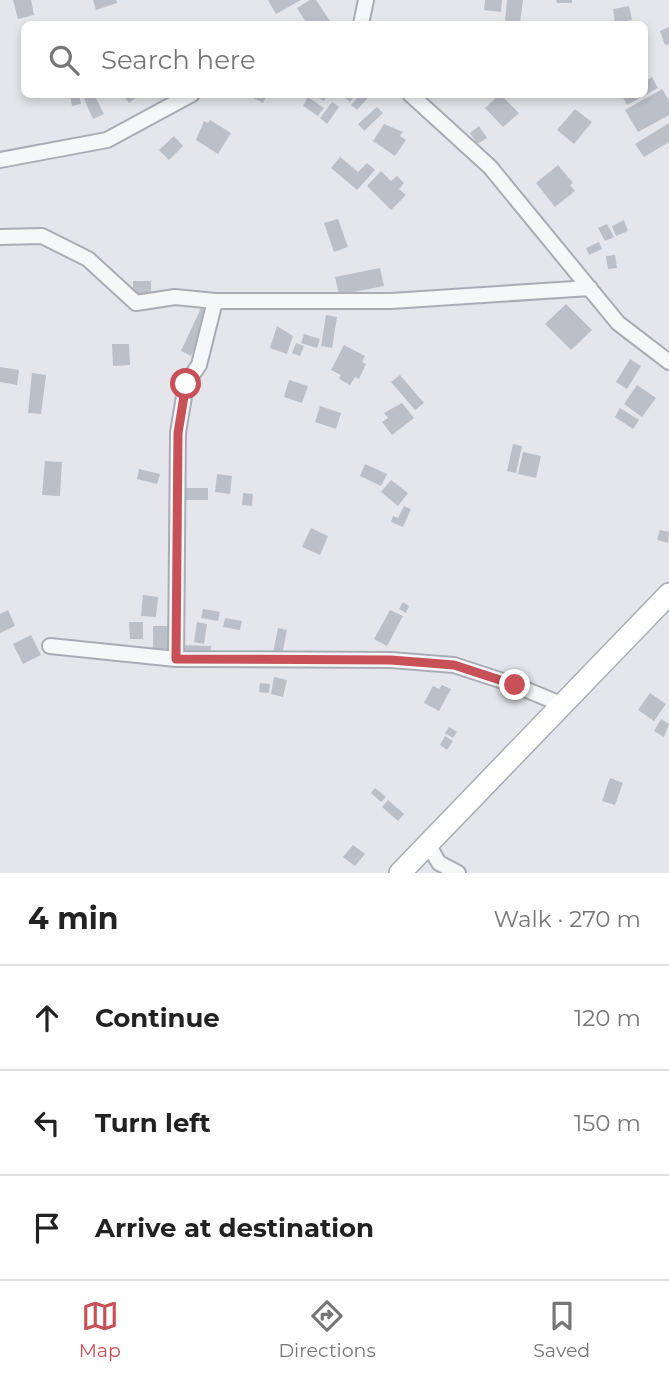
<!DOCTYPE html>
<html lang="en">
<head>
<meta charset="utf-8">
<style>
	body { margin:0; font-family:Montserrat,sans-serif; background:#f2f2f2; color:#222 }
	.stop { position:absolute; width:21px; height:21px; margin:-16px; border:5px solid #c85157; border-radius:50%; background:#fff }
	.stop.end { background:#c85157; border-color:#fff; box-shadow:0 2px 7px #0008 }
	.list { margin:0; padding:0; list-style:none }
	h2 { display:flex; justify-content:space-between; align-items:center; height:91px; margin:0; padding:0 28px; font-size:30px }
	h2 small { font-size:23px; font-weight:400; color:#767676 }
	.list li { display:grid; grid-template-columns:46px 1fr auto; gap:21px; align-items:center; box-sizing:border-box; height:105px; padding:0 28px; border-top:2px solid #e0e0e0 }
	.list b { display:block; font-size:26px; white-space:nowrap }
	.list em { font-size:23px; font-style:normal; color:#767676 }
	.icon { flex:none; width:38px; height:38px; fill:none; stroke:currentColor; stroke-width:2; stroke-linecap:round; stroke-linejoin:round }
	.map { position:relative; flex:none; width:669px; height:873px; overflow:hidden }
	.search { position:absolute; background:#fff; box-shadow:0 4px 10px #0003; left:21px; right:21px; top:21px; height:77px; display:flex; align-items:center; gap:18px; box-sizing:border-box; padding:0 24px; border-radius:10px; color:#767676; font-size:26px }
	.sheet { height:406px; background:#fff }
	nav { display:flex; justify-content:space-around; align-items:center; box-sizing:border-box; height:98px; border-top:2px solid #e0e0e0; background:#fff; font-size:19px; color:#767676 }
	nav a { display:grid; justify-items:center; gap:4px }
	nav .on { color:#c85157 }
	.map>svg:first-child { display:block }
</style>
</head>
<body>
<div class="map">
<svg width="669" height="873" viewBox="0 0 669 873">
	<rect width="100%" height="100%" fill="#e4e6eb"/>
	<path fill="#bbbfc8" d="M 13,0 L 31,0 L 34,15 L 18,19 Z
		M 93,0 L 116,0 L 117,3 L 96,10 Z
		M 268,0 L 301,0 L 276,14 Z
		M 310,0 L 316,0 L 332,24 L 307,24 L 297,8 Z
		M 485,0 L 502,0 L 501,12 L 484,10 Z
		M 507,0 L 523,0 L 520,23 L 505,21 Z
		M 556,0 L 572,0 L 572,3 L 557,3 Z
		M 629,6 L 632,20 L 615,23 L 613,9 Z
		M 669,27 L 669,44 L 665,45 L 660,31 Z
		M 652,77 L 658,88 L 627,105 L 621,94 L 644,94 L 644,82 Z
		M 662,89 L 669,100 L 669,115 L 638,132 L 625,110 Z
		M 70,94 L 79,94 L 81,104 L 72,106 Z
		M 94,94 L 104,114 L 93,119 L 84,99 Z
		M 122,94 L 140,94 L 129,103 Z
		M 246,94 L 267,94 L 263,103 Z
		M 312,94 L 328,94 L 324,101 Z
		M 341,94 L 356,94 L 350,102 Z
		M 361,94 L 371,94 L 357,110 L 351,105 Z
		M 500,94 L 519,113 L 503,127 L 485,108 Z
		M 308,97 L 324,108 L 318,116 L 303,106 Z
		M 332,102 L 339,107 L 327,124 L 320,118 Z
		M 377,107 L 383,113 L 364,131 L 358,124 Z
		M 575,109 L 592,122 L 574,144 L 557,130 Z
		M 210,120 L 231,133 L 218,154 L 196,140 L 204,121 L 208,123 Z
		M 669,123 L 669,142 L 644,157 L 635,144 Z
		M 384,124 L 403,132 L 400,136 L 406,140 L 395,156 L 373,141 Z
		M 479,126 L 487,138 L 477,144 L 470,133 Z
		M 174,136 L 183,146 L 169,160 L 159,150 Z
		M 340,157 L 358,172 L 367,163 L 375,170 L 357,190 L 331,168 Z
		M 558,165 L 573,183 L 570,185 L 575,191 L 555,207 L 536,183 Z
		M 381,171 L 391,181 L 397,176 L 404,183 L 399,189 L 406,195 L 391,210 L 367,186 Z
		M 338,219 L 348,247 L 334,252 L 324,223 Z
		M 624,220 L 628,231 L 616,236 L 612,226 Z
		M 607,224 L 614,237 L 605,241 L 598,228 Z
		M 599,242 L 602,249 L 589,255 L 586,248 Z
		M 615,255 L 617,268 L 608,269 L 606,256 Z
		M 380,268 L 384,286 L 339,295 L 335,277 Z
		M 133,281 L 151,281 L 151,299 L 133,298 Z
		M 566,304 L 592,330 L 571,350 L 545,324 Z
		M 201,308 L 211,312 L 191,356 L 181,351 Z
		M 326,315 L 337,317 L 332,348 L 321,346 Z
		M 277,326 L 293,336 L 287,354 L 270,348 Z
		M 304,334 L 320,339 L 317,348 L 301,343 Z
		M 296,343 L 304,346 L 300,356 L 292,353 Z
		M 112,344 L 129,344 L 130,365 L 113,366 Z
		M 344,345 L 365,356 L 362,362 L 366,364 L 359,379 L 355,377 L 350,385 L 339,379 L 341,375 L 331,370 Z
		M 630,359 L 641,366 L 627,389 L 616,382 Z
		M 0,367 L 19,370 L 17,385 L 0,382 Z
		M 32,373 L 46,375 L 41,414 L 28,413 Z
		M 400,375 L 424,403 L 415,410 L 391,382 Z
		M 289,380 L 308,386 L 302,403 L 284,397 Z
		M 637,385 L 656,398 L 642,417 L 624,404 Z
		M 402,403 L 414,418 L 392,435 L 382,422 L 388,418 L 384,413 Z
		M 320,406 L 341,413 L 336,429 L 315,422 Z
		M 620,408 L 639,420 L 633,429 L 615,417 Z
		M 513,444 L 522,446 L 516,473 L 507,471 Z
		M 523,452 L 541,456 L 536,478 L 518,474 Z
		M 45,461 L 62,462 L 60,496 L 42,495 Z
		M 365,464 L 387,474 L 381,486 L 360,476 Z
		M 139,469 L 160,474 L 157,484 L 137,479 Z
		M 217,474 L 232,476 L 230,494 L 215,492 Z
		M 391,480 L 408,493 L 398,506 L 381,492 Z
		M 186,488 L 208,488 L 208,500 L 186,500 Z
		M 243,493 L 253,494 L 252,506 L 242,505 Z
		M 404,506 L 411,509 L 403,527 L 391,522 L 393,516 L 398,518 Z
		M 311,528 L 328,536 L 320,555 L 302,547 Z
		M 660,530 L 669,532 L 668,543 L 657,540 Z
		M 143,595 L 158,597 L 156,617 L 141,616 Z
		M 403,602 L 409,606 L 406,613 L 399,609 Z
		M 203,609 L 220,612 L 218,621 L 201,618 Z
		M 8,610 L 15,626 L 0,633 L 0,614 Z
		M 390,610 L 403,616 L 387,646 L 374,639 Z
		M 225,618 L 242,621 L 240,630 L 223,627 Z
		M 129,622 L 143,622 L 143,639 L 130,639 Z
		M 197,622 L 207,624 L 204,644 L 194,642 Z
		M 153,626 L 171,626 L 171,651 L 153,650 Z
		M 278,628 L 287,630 L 282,655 L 273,653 Z
		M 31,635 L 41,655 L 23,664 L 13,644 Z
		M 182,645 L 211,646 L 210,656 L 182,654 Z
		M 274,677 L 287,680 L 283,697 L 271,694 Z
		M 260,683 L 270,684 L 269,693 L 259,692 Z
		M 442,685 L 451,689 L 439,711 L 424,703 L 433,686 L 439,689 Z
		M 650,693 L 666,704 L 654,721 L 638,710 Z
		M 661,719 L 669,724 L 664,737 L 654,731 Z
		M 449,727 L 457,732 L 453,738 L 445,733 Z
		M 445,736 L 453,741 L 447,750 L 440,745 Z
		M 610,778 L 623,783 L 615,805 L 602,801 Z
		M 375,788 L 386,797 L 381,802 L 371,793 Z
		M 388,800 L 404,814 L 398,821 L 382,807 Z
		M 353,845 L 365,854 L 355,866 L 343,857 Z"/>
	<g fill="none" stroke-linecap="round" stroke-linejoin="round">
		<g stroke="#a9acb5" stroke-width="18">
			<path id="street" d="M 361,24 L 366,0
				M 410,94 L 490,167 L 618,323 L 669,362
				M 0,160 L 107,140 L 192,94
				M 0,237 L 42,236 L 88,259 L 136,303 L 175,297 L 215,301
				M 50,646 L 176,659 L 391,660 L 454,665 L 515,685 L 563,705
				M 176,659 L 178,433 L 186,384 L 199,365 L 215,301 L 391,301 L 590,288
				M 429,846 L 439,863 L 458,873"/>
		</g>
		<g stroke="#a9acb5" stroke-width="24">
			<path id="secondary" d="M 400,873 L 669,594"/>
		</g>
		<use href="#street" stroke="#f6f7f9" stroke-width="14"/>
		<use href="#secondary" stroke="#fff" stroke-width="21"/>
	</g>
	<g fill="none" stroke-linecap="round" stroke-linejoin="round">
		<path stroke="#c85157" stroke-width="9" d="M 186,384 L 178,433 L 176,659 L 391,660 L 454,665 L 515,685"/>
	</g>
</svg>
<div class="stop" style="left:186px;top:384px"></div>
<div class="stop end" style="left:515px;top:685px"></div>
<div class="search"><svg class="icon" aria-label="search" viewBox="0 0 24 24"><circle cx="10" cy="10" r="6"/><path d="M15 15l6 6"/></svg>Search here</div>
</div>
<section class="sheet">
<h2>4 min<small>Walk · 270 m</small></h2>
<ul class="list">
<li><svg class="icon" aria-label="ahead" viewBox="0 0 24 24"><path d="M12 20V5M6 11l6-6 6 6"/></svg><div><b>Continue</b></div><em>120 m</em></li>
<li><svg class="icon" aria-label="left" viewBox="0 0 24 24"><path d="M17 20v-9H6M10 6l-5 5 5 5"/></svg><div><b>Turn left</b></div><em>150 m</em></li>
<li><svg class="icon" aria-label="arrive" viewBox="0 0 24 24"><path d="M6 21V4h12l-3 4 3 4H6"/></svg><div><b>Arrive at destination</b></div></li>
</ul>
</section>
<nav>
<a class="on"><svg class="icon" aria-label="map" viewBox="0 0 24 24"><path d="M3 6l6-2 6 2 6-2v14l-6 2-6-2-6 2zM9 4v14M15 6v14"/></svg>Map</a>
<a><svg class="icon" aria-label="directions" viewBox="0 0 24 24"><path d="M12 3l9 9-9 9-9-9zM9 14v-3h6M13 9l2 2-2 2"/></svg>Directions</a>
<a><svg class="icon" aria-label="saved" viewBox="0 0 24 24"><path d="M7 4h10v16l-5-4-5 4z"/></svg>Saved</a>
</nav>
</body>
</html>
